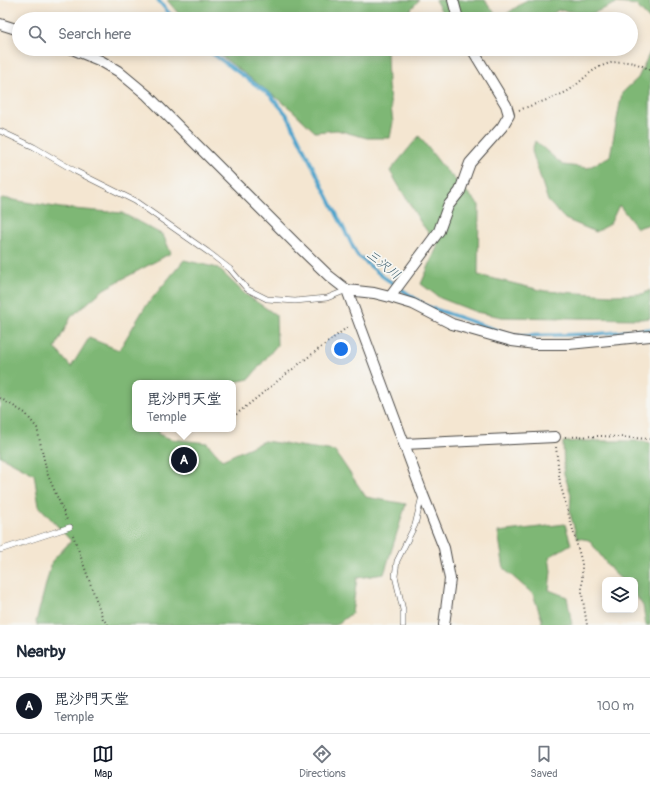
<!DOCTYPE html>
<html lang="en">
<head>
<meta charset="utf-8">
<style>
	body { margin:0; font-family:Pangolin,"Klee One",sans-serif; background:#f2f2f3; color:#1f2937 }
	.controls { position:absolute; right:12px; bottom:12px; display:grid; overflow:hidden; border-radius:8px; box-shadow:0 2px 10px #0003 }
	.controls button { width:36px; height:36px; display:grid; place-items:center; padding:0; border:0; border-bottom:1px solid #e0e1e3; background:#fff; color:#1f2937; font:20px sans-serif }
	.you { position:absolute; left:341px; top:349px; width:14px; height:14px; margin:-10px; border:3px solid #fff; border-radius:50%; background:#1a73e8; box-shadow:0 0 0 6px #1a73e833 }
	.badge { display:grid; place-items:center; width:26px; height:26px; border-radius:50%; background:#111827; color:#fff; font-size:13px; font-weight:700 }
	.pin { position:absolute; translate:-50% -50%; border:2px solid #fff; box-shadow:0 1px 4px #0006 }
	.popup { position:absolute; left:132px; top:380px; width:104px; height:52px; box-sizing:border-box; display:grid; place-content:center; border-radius:8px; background:#fff; filter:drop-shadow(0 1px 3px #0005); font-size:13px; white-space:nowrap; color:#747a83 }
	.popup b { font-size:15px; color:#1f2937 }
	.popup::after { content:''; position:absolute; left:50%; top:100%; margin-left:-8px; border:8px solid transparent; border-top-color:#fff }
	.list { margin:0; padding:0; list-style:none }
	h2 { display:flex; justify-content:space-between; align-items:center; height:52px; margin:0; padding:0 16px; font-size:17px }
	h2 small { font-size:13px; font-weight:400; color:#747a83 }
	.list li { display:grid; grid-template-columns:26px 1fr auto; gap:12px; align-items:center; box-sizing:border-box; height:56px; padding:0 16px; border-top:1px solid #e0e1e3 }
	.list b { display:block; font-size:15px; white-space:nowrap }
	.list p { margin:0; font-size:13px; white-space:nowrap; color:#747a83 }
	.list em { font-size:13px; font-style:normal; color:#747a83 }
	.icon { flex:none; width:22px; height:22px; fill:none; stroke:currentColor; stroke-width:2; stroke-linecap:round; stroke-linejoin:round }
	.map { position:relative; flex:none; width:650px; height:625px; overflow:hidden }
	.search { position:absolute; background:#fff; box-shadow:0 2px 10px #0003; left:12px; right:12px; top:12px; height:44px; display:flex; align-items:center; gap:10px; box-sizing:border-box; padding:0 14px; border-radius:22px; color:#747a83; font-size:15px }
	.sheet { height:108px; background:#fff }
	nav { display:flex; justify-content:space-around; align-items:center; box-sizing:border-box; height:56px; border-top:1px solid #e0e1e3; background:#fff; font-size:11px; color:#747a83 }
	nav a { display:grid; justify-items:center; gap:2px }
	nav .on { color:#111827 }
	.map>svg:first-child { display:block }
</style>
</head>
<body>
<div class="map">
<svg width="650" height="625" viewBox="0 0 650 625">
	<rect width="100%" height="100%" fill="#f6f6f2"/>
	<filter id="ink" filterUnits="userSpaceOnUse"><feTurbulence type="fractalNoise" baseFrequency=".025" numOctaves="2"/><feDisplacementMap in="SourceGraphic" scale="8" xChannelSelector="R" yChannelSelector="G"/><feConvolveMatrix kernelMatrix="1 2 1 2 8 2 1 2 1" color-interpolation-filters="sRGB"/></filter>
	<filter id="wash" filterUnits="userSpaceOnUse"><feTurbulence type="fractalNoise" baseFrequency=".012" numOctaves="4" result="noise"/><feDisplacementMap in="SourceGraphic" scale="16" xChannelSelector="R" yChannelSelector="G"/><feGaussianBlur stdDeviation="0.9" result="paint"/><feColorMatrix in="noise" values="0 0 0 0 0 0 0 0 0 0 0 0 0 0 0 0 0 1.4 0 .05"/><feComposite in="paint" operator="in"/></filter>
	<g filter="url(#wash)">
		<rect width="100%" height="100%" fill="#f4e6d1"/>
		<path fill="#7eb774" stroke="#547150" d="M 167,0 L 419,0 L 402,19 L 183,19 Z
			M 435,0 L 485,0 L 499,19 L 527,0 L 650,0 L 650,20 L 636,5 L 617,3 L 591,14 L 558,10 L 546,19 L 454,19 L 442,12 Z
			M 212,49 L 387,49 L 388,85 L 393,122 L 390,138 L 367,138 L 337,130 L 315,132 L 291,109 Z
			M 650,52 L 650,223 L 647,225 L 637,228 L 619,205 L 610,224 L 596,232 L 565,219 L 548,201 L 532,151 L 535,141 L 563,165 L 588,168 L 610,156 L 622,93 L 638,78 Z
			M 419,136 L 443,167 L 479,205 L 478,275 L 545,291 L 612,295 L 643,294 L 650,290 L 650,318 L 641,319 L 502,317 L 476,312 L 440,298 L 421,284 L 438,245 L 421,223 L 390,171 Z
			M 2,198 L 61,208 L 122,213 L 163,235 L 171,253 L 104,289 L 71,317 L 55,348 L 71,367 L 89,338 L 119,350 L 145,307 L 184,260 L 218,268 L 245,294 L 276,315 L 277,345 L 249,379 L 230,383 L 135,383 L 135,429 L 160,429 L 158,434 L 171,439 L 207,443 L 222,460 L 264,441 L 335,451 L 366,497 L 406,504 L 384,574 L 357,578 L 352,613 L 336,625 L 37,625 L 36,622 L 52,561 L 71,541 L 39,506 L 34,474 L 0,456 L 0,200 Z
			M 581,441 L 643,441 L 650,443 L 650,625 L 646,625 L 643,606 L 635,594 L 635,580 L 622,580 L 613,572 L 589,540 L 577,538 L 570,513 L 571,494 L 564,474 L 563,442 Z
			M 565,524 L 571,544 L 549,557 L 551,571 L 549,590 L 567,597 L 572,625 L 541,625 L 542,620 L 533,594 L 504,569 L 498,532 Z"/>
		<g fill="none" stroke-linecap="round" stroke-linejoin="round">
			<path stroke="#50a4cc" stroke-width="3.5" d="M 158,0 L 174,19
				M 206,49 L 270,95 L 287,115 L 357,255 L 382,276 L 426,306 L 514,336 L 595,334 L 650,329"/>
		</g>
	</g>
	<g filter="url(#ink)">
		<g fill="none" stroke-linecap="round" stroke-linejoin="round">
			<g stroke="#494744" stroke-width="6">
				<path id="lane" d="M 0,131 L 34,147 L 75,171 L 135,201 L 208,252 L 230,269 L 247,289 L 267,299 L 295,301 L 327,298 L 347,290
					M 0,550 L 70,527
					M 403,625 L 403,610 L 395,576 L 397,561 L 415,525 L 422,496"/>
			</g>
			<g stroke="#494744" stroke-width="12">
				<path id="street" d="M 453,0 L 458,19
					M 0,24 L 19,30
					M 72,49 L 101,61 L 118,71 L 147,95 L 299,247 L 329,276 L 347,290 L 374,293 L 390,297 L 413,304 L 452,324 L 512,341 L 535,344 L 569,344 L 650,336
					M 347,290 L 423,495 L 444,548 L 450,579 L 444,625
					M 390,297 L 439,231 L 448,206 L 460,191 L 467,171 L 470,163 L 502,127 L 509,115 L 506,105 L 472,49
					M 404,444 L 555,437"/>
			</g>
			<path stroke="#494744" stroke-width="2" stroke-dasharray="1 3" stroke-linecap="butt" d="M 519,110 C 535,104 551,99 566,92 C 574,88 582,79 590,73 C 608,59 631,58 650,70
				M 0,398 L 25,413 L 37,428 L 47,473 L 67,520
				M 233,417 L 290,371 L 349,326
				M 565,437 L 600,436 L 650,439
				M 556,447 L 560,483 L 582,563 L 582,594 L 587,625
				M 73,535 L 103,619 L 108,625"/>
			<use href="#lane" stroke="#fff" stroke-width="5"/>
			<use href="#street" stroke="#fff" stroke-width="10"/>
		</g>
	</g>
	<g text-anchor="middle" stroke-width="3.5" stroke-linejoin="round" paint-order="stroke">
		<g font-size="13" font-style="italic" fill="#3a5b6b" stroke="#f6f6f2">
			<text transform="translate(384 264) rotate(38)" y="5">三沢川</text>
		</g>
	</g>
</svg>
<div class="controls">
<button><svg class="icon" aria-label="layers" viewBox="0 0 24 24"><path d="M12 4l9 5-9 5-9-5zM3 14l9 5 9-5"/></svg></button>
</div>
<div class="you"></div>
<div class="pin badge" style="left:184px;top:460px">A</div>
<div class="popup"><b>毘沙門天堂</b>Temple</div>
<div class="search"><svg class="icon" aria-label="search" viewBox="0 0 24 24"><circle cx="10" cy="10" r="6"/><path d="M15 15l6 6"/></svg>Search here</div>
</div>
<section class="sheet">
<h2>Nearby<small></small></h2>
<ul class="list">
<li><span class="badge">A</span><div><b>毘沙門天堂</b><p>Temple</p></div><em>100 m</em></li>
</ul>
</section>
<nav>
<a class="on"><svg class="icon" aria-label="map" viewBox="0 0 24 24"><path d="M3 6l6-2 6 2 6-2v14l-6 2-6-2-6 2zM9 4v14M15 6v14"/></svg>Map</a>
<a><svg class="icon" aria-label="directions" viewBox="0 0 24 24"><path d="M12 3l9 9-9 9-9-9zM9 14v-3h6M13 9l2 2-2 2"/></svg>Directions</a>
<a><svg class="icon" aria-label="saved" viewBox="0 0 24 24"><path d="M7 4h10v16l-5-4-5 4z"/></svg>Saved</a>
</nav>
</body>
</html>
